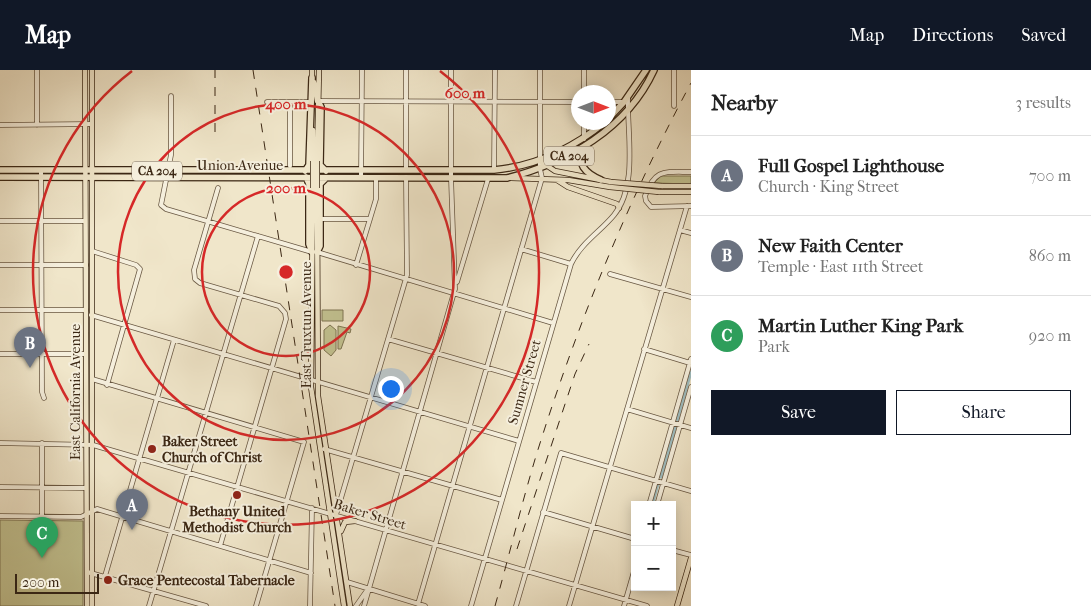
<!DOCTYPE html>
<html lang="en">
<head>
<meta charset="utf-8">
<style>
	body { margin:0; font-family:"IM FELL French Canon",serif; background:#f6f6f6; color:#222 }
	.controls { position:absolute; right:15px; bottom:15px; display:grid; overflow:hidden; border-radius:0px; box-shadow:0 2px 12px #0003 }
	.controls button { width:45px; height:45px; display:grid; place-items:center; padding:0; border:0; border-bottom:1px solid #e0e0e0; background:#fff; color:#222; font:25px sans-serif }
	.compass { position:absolute; left:571px; top:15px; width:45px; height:45px; border-radius:50%; background:#fff; box-shadow:0 2px 12px #0003; rotate:90deg }
	.scale { position:absolute; left:15px; bottom:12px; width:84px; box-sizing:border-box; padding-left:5px; border:2px solid #3b2714; border-top:0; font-size:14px; line-height:18px; white-space:nowrap; color:#3b2714; -webkit-text-stroke:4px #f5efdd; paint-order:stroke }
	.you { position:absolute; left:390px; top:318px; width:18px; height:18px; margin:-12px; border:4px solid #fff; border-radius:50%; background:#1a73e8; box-shadow:0 0 0 8px #1a73e833 }
	.badge { display:grid; place-items:center; width:32px; height:32px; border-radius:50%; background:#111827; color:#fff; font-size:16px; font-weight:700 }
	.pin { position:absolute; translate:-50% -41px; filter:drop-shadow(0 1px 2px #0008) }
	.pin::after { content:''; position:absolute; top:26px; width:18px; height:15px; background:inherit; clip-path:polygon(0 0,100% 0,50% 100%) }
	.list { margin:0; padding:0; list-style:none }
	h2 { display:flex; justify-content:space-between; align-items:center; height:65px; margin:0; padding:0 20px; font-size:21px }
	h2 small { font-size:16px; font-weight:400; color:#767676 }
	.list li { display:grid; grid-template-columns:32px 1fr auto; gap:15px; align-items:center; box-sizing:border-box; height:80px; padding:0 20px; border-top:1px solid #e0e0e0 }
	.list b { display:block; font-size:19px; white-space:nowrap }
	.list p { margin:0; font-size:16px; white-space:nowrap; color:#767676 }
	.list em { font-size:16px; font-style:normal; color:#767676 }
	.actions { display:flex; gap:10px; padding:15px 20px }
	.actions a { flex:1; padding:11px 0; border:1px solid #111827; border-radius:0px; text-align:center; font-size:18px; color:#111827 }
	.actions .main { background:#111827; color:#fff }
	.map { position:relative; flex:none; width:691px; height:536px; overflow:hidden }
	header { display:flex; align-items:center; gap:30px; box-sizing:border-box; height:70px; padding:0 25px; background:#111827; color:#fff }
	header strong { font-size:24px }
	nav { display:flex; gap:28px; margin-inline-start:auto; font-size:18px }
	main { display:flex }
	aside { flex:1; background:#fff }
	.map>svg:first-child { display:block }
</style>
</head>
<body>
<header>
<strong>Map</strong>
<nav><a>Map</a><a>Directions</a><a>Saved</a></nav>
</header>
<main>
<div class="map">
<svg width="691" height="536" viewBox="0 0 691 536">
	<rect width="100%" height="100%" fill="#f0e6ca"/>
	<filter id="stains"><feTurbulence type="fractalNoise" baseFrequency=".004" numOctaves="4"/><feColorMatrix values="0 0 0 0 .2 0 0 0 0 .09 0 0 0 0 .02 0 0 0 .5 -.17"/></filter>
	<radialGradient id="worn" r=".72"><stop offset=".6" stop-color="#630" stop-opacity="0"/><stop offset="1" stop-color="#630" stop-opacity=".3"/></radialGradient>
	<path fill="#c2c291" stroke="#7e7452" d="M 661,106 L 691,106 L 691,114 L 654,113 Z
		M 322,240 L 343,240 L 343,251 L 322,251 Z
		M 330,255 L 336,260 L 336,280 L 331,286 L 324,280 L 324,260 Z
		M 338,256 L 351,259 L 350,263 L 347,262 L 341,279 L 338,279 Z
		M 0,450 L 83,451 L 83,536 L 0,536 Z"/>
	<g fill="none" stroke-linecap="round" stroke-linejoin="round">
		<path stroke="#9ebdc0" stroke-width="3" d="M 661,407 L 691,302
			M 652,435 L 658,414"/>
		<g stroke="#685742" stroke-width="5.5">
			<path id="minor" d="M 584,22 L 584,0
				M 171,26 L 171,85 L 161,135 L 166,139 L 312,182
				M 318,31 L 578,32
				M 267,32 L 312,32
				M 608,32 L 624,32
				M 674,36 L 674,0
				M 0,55 L 92,54
				M 37,55 L 37,0
				M 584,69 L 584,52
				M 290,96 L 290,32
				M 41,100 L 42,322 L 44,328
				M 406,100 L 406,0
				M 494,100 L 495,0
				M 691,102 C 665,102 655,98 645,126 L 646,131 L 651,137 L 691,136
				M 361,108 L 362,0
				M 218,118 L 194,200 L 195,209 L 200,213 L 279,236 L 285,243 L 286,249 L 220,476
				M 320,149 L 370,149
				M 0,151 L 85,151
				M 680,160 L 691,163
				M 521,179 L 571,194
				M 92,181 L 136,195 L 140,199 L 107,315
				M 317,182 L 553,253
				M 0,195 L 86,195
				M 356,195 L 376,129 L 376,108
				M 610,204 L 691,227
				M 457,212 L 488,109
				M 0,240 L 86,240
				M 91,245 L 519,371
				M 388,269 L 536,312
				M 644,279 L 690,293
				M 0,284 L 86,284
				M 92,309 L 304,372 L 256,536
				M 627,339 L 691,358
				M 0,373 L 93,375 L 647,536
				M 42,373 L 42,446
				M 324,379 L 502,430
				M 0,417 L 86,418
				M 649,435 L 691,289
				M 657,435 L 691,317
				M 543,442 L 635,469
				M 336,445 L 407,205 L 406,107
				M 0,446 L 81,447 L 97,439 L 311,503
				M 672,480 L 691,485
				M 87,502 L 206,536
				M 105,506 L 174,270
				M 347,512 L 425,536
				M 418,534 L 542,108 L 540,99 L 540,0
				M 149,536 L 258,166
				M 310,536 L 312,438
				M 356,536 L 368,519
				M 364,536 L 455,219 L 451,108 L 451,0
				M 471,536 L 571,194 C 581,173 600,162 614,145 C 638,116 627,64 628,28
				M 516,536 L 561,383 L 691,421
				M 569,536 L 687,136
				M 624,536 L 635,498"/>
		</g>
		<g stroke="#3b2714" stroke-width="6">
			<path id="major" d="M 85,0 L 87,536
				M 92,0 L 92,536
				M 312,0 L 312,9
				M 314,12 L 317,31
				M 313,91 L 313,60
				M 317,91 L 319,0
				M 540,91 L 555,101 L 611,112
				M 511,108 L 568,110 L 610,117
				M 557,110 L 568,117 L 617,134 L 619,138
				M 662,116 L 691,116
				M 313,118 L 311,317 L 344,536
				M 317,118 L 318,326 L 350,536
				M 659,122 L 691,122
				M 341,461 L 345,452 L 355,451
				M 677,536 L 691,488"/>
		</g>
		<g stroke="#3b2714" stroke-width="8">
			<path id="highway" d="M 318,31 L 321,37 L 320,95 L 326,101
				M 608,49 L 624,32 L 646,0
				M 586,77 C 573,93 587,104 601,110
				M 0,100 L 494,100 C 537,96 572,79 605,52
				M 305,101 L 309,95 L 312,8
				M 0,107 L 507,108 C 567,93 627,59 654,0
				M 306,107 L 309,114 L 309,174 L 312,182
				M 317,182 L 320,176 L 320,114 L 326,108"/>
		</g>
		<use href="#minor" stroke="#f5efdd" stroke-width="4"/>
		<use href="#major" stroke="#f0e6ca" stroke-width="4.5"/>
		<use href="#highway" stroke="#f0e6ca" stroke-width="5.5"/>
		<path stroke="#3b2714" stroke-width="1" stroke-dasharray="9 9" stroke-linecap="butt" d="M 253,0 L 335,536
			M 215,62 L 215,0
			M 517,479 L 575,304 L 589,274
			M 495,536 C 509,486 521,436 536,386 C 576,257 627,132 691,13"/>
		<g stroke="#3b2714" stroke-width="6" stroke-linecap="butt">
			<path id="major-bridge" d="M 611,112 L 662,116
				M 610,117 L 659,122
				M 313,118 L 313,91
				M 317,118 L 317,91"/>
		</g>
		<use href="#major-bridge" stroke="#f0e6ca" stroke-width="4.5"/>
	</g>
	<g fill="none" stroke="#d62828" stroke-width="2.5">
		<circle cx="286" cy="202" r="84"/>
		<circle cx="286" cy="202" r="168"/>
		<path d="M440 1A253 253 0 1 1 132 1"/>
	</g>
	<g fill="#8f2418" stroke="#f5efdd" stroke-width="2">
		<circle cx="152" cy="379" r="5"/>
		<circle cx="237" cy="425" r="5"/>
		<circle cx="108" cy="510" r="5"/>
	</g>
	<g text-anchor="middle" stroke-width="4" stroke-linejoin="round" paint-order="stroke">
		<g fill="#f5efdd" stroke="#736350" stroke-width="1">
			<rect x="544" y="76.5" width="50" height="19" rx="4"/>
			<rect x="132" y="91.5" width="50" height="19" rx="4"/>
		</g>
		<g font-size="12" font-weight="bold" fill="#3b2714">
			<text x="569" y="90">CA 204</text>
			<text x="157" y="105">CA 204</text>
		</g>
		<g font-size="14" fill="#3b2714" stroke="#f5efdd">
			<text x="240" y="100">Union Avenue</text>
			<text transform="translate(306 255) rotate(-90)" y="5">East Truxtun Avenue</text>
			<text transform="translate(524 312) rotate(-74)" y="5">Sumner Street</text>
			<text transform="translate(75 322) rotate(-90)" y="5">East California Avenue</text>
			<text transform="translate(370 444) rotate(17)" y="5">Baker Street</text>
		</g>
		<g font-size="14" font-weight="bold" fill="#3b2714" stroke="#f5efdd" text-anchor="start">
			<text x="162" y="376">Baker Street<tspan x="162" dy="16">Church of Christ</tspan></text>
			<text x="237" y="446" text-anchor="middle">Bethany United<tspan x="237" dy="16">Methodist Church</tspan></text>
			<text x="118" y="515">Grace Pentecostal Tabernacle</text>
		</g>
	</g>
	<circle cx="286" cy="202" r="8" fill="#d62828" stroke="#f5efdd" stroke-width="2.5"/>
	<g font-size="15" text-anchor="middle" font-weight="bold" fill="#d62828" stroke="#f5efdd" stroke-width="4" stroke-linejoin="round" paint-order="stroke">
		<text x="465" y="28">600 m</text>
		<text x="286" y="39">400 m</text>
		<text x="286" y="123">200 m</text>
	</g>
	<rect width="100%" height="100%" filter="url(#stains)"/>
	<rect width="100%" height="100%" fill="url(#worn)"/>
</svg>
<div class="controls">
<button>+</button>
<button>−</button>
</div>
<svg class="compass" viewBox="-18 -18 36 36"><path d="M0-13l5 13h-10z" fill="#e53935"/><path d="M0 13l5-13h-10z" fill="#767676"/></svg>
<div class="scale">200 m</div>
<div class="you"></div>
<div class="pin badge" style="left:132px;top:460px;background:#6b7280">A</div>
<div class="pin badge" style="left:30px;top:298px;background:#6b7280">B</div>
<div class="pin badge" style="left:42px;top:488px;background:#2e9e5b">C</div>
</div>
<aside>
<h2>Nearby<small>3 results</small></h2>
<ul class="list">
<li><span class="badge" style="background:#6b7280">A</span><div><b>Full Gospel Lighthouse</b><p>Church · King Street</p></div><em>700 m</em></li>
<li><span class="badge" style="background:#6b7280">B</span><div><b>New Faith Center</b><p>Temple · East 11th Street</p></div><em>860 m</em></li>
<li><span class="badge" style="background:#2e9e5b">C</span><div><b>Martin Luther King Park</b><p>Park</p></div><em>920 m</em></li>
</ul>
<div class="actions"><a class="main">Save</a><a>Share</a></div>
</aside>
</main>
</body>
</html>
